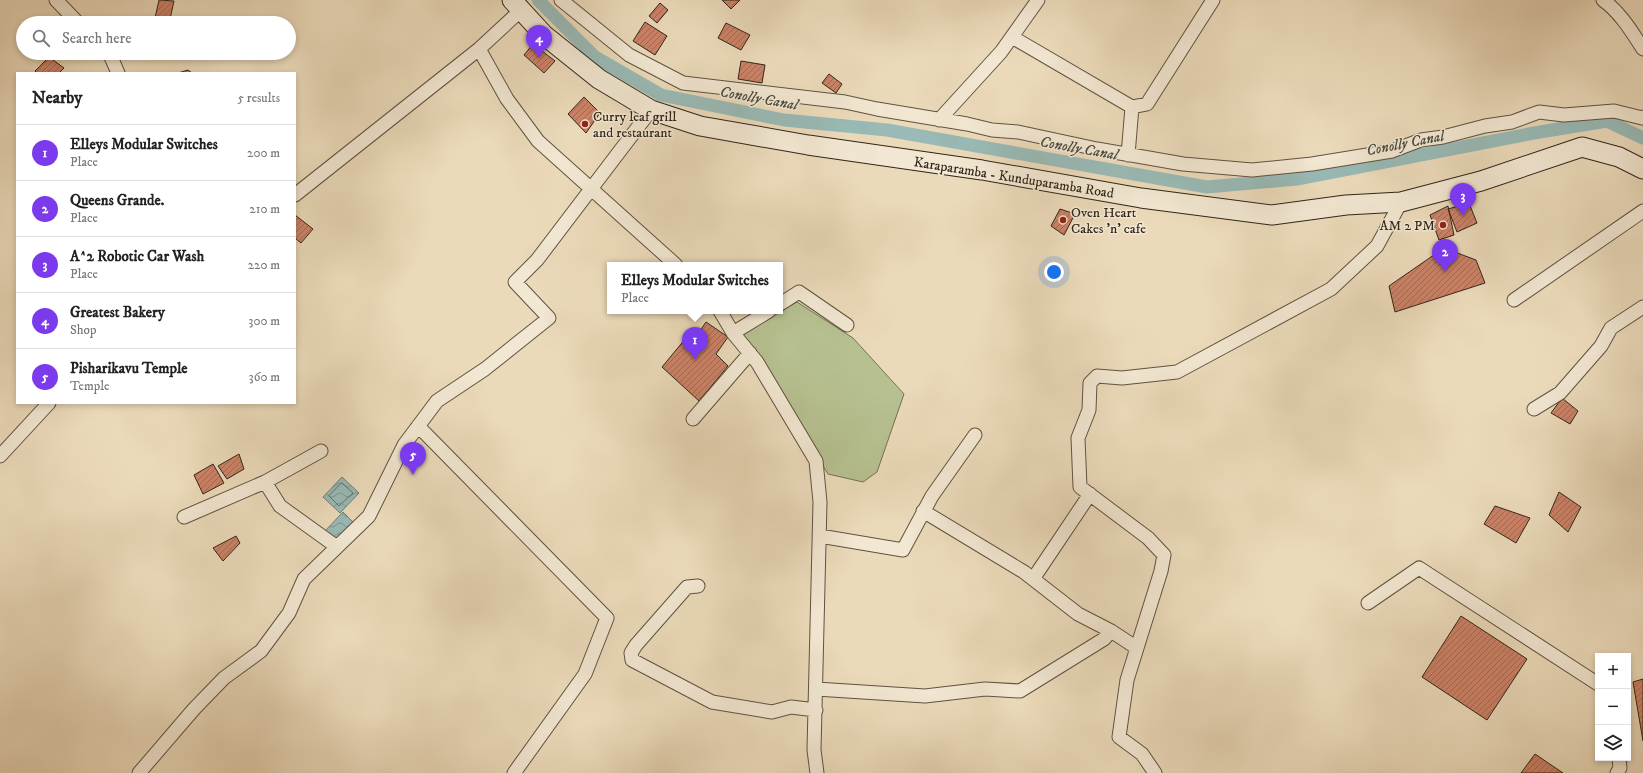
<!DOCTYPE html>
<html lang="en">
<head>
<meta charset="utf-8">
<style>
	body { margin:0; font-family:"IM FELL DW Pica",serif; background:#f2f2f2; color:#222 }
	.controls { position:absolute; right:12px; bottom:12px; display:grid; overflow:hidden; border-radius:0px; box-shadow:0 2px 6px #0003 }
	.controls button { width:36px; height:36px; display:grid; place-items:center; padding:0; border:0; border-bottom:1px solid #e0e0e0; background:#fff; color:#222; font:20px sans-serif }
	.you { position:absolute; left:1054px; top:272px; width:14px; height:14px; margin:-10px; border:3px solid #fff; border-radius:50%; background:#1a73e8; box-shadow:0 0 0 6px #1a73e833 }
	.badge { display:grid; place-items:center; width:26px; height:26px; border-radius:50%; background:#7c3aed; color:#fff; font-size:13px; font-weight:700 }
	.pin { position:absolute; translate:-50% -33px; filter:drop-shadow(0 1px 2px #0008) }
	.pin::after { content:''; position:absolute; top:21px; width:14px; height:12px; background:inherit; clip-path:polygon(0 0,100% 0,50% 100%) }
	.popup { position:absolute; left:607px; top:262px; width:176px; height:52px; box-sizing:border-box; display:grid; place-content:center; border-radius:0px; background:#fff; filter:drop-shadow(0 1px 3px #0005); font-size:13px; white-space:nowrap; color:#767676 }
	.popup b { font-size:15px; color:#222 }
	.popup::after { content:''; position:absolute; left:50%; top:100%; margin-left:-8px; border:8px solid transparent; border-top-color:#fff }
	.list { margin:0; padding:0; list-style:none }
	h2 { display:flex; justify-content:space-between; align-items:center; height:52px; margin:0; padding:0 16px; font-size:17px }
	h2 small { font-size:13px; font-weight:400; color:#767676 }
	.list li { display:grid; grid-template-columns:26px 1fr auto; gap:12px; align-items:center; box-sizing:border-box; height:56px; padding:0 16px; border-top:1px solid #e0e0e0 }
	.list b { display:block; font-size:15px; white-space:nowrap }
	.list p { margin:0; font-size:13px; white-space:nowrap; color:#767676 }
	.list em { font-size:13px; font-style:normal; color:#767676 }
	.icon { flex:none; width:22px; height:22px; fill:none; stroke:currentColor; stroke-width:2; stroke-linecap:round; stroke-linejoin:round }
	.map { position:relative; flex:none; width:1643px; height:773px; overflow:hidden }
	.search { position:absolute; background:#fff; box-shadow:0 2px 6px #0003; left:16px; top:16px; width:280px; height:44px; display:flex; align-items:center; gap:10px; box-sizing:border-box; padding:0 14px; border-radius:22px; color:#767676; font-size:15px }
	.panel { position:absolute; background:#fff; box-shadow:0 2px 6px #0003; left:16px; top:72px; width:280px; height:332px; border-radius:0px }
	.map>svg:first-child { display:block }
</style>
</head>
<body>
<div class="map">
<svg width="1643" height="773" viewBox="0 0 1643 773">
	<defs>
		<pattern id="water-waves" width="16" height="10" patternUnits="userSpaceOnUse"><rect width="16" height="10" fill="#99bab6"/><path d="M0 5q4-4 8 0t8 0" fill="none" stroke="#7d9793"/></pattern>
		<pattern id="building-hatch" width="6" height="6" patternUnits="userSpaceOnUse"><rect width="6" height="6" fill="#cb8369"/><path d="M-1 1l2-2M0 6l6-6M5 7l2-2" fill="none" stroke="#a56b56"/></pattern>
	</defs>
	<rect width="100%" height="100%" fill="#ebdaba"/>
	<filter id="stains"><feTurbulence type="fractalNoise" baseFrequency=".005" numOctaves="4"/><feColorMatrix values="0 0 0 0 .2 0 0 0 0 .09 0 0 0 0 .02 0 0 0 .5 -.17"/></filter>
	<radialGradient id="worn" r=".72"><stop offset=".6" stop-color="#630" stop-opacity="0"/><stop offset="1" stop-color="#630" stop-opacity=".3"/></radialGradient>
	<path fill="#b6c090" stroke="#737254" d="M 797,302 L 853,338 L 904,394 L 877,472 L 863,482 L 828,474 L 742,335 Z"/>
	<path fill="url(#water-waves)" stroke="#6f7e77" d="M 342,477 L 359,493 L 340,513 L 323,497 Z
		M 343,512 L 356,525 L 338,543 L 324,532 Z"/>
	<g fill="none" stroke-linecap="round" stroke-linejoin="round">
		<path stroke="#647068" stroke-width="1" d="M 342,483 L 353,493 L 339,506 L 329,496 Z"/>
		<path stroke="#99bab6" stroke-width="13" d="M 538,0 L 595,57 L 661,95 L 784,120 L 887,130 L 1207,187 L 1297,179 L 1534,133 L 1607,121 L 1643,138"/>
	</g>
	<path fill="url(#building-hatch)" stroke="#302519" d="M 159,0 L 174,1 L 170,19 L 155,18 Z
		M 722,0 L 740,0 L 731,9 Z
		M 660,3 L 668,10 L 657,23 L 649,16 Z
		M 645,22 L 667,36 L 655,55 L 633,41 Z
		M 726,23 L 750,35 L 741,50 L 718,38 Z
		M 533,44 L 555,61 L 544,73 L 524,55 Z
		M 49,57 L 64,68 L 59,73 L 37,73 L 35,71 Z
		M 741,61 L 765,65 L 762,83 L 738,79 Z
		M 188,70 L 192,73 L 178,73 Z
		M 829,74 L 842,84 L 836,93 L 822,83 Z
		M 584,97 L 600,113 L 586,133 L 568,114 Z
		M 1469,203 L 1477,223 L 1457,232 L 1448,209 Z
		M 1448,206 L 1454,235 L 1439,240 L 1430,215 Z
		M 1060,209 L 1075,214 L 1064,235 L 1051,226 Z
		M 295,215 L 313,229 L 301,243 L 295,238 Z
		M 1444,248 L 1476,260 L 1485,283 L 1395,312 L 1389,286 Z
		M 706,322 L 728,337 L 716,354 L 728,366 L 699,401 L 662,367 L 691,332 L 695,338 Z
		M 1562,398 L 1578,411 L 1570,424 L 1551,413 Z
		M 239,454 L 244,469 L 227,479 L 218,466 Z
		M 213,464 L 224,483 L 203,494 L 194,475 Z
		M 1559,492 L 1581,507 L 1568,532 L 1549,515 Z
		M 1495,506 L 1530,518 L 1516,543 L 1484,524 Z
		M 236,536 L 240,543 L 223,561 L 213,548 Z
		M 1461,616 L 1527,659 L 1487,720 L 1422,677 Z
		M 1643,679 L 1643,741 L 1633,682 Z
		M 1535,754 L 1563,773 L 1521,773 Z"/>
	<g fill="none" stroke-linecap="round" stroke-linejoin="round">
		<g stroke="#5f5241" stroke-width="15">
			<path id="street" d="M 56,0 L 78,23
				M 561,0 L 629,55 L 683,83 L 845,102 L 877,109 L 967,124 L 992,130 L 1018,132 L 1097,149 L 1183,164 L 1252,170 L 1312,164 L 1392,151 L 1421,140 L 1443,137 L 1485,126 L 1512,122 L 1539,112 L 1564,115 L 1614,111 L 1642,118 L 1643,117
				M 1603,0 C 1620,12 1632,32 1643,49
				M 1012,37 L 1132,107
				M 479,49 L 507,99 L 538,141 L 676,265
				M 107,53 L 111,57 L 118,73
				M 939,120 L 1001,52 L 1038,0
				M 1128,155 L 1132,107 L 1147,104 L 1213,0
				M 295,195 L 479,49 L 520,11
				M 1514,300 L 1643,211
				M 780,304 L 799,292 L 847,325
				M 720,311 L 733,333 L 757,362 L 816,461 L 820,502 L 814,750 L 817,773
				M 733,333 L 769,311
				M 1534,409 L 1560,393 L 1601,346 L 1611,328 L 1643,307
				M 693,419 L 750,353
				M 418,426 L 607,618 L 585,674 L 514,773
				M 0,456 L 49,403
				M 265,482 L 280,506 L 337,547
				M 923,511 L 1024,572 L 1078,614 L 1111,631 L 1137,648
				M 184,517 L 265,482 L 321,451
				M 820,536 L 903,550 L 932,496 L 975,435
				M 1033,579 L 1090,494
				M 698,586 L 687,587 L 636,645 L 631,653 L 632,660 L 712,702 L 772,712 L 791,707 L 816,710
				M 1368,603 L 1419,568 L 1598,684
				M 816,689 L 925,696 L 985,689 L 1020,691 L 1104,639 L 1111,631
				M 139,773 L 194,709 L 224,678 L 261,651 L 289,613 L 304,579 L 369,516 L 404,445 L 437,401 L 485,369 L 549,318 L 515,282 L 537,260 L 651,110
				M 1155,773 L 1142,754 L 1119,737 L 1127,680 L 1161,571 L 1164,555 L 1148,538 L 1080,487 L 1078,438 L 1089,410 L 1090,383 L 1097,376 L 1122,378 L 1177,372 L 1331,289 L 1377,246 L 1401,202
				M 1617,773 L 1620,768 L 1619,758"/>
		</g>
		<g stroke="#302519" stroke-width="21">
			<path id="secondary" d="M 512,0 L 544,35 L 599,79 L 651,110 L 700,126 L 808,145 L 982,170 L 1141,198 L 1272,215 L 1346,205 L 1401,202 L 1481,181 L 1582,147 L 1619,157 L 1643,169"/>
		</g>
		<use href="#street" stroke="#f2e7d2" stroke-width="13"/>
		<use href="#secondary" stroke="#f2e7d2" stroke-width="19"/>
	</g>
	<g fill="#8f2418" stroke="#f2e7d2" stroke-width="1.5">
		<circle cx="585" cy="124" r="4"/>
		<circle cx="1063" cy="220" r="4"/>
		<circle cx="1443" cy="225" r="4"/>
	</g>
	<g text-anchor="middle" stroke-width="3" stroke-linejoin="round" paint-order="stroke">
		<g font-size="14" fill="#302519" stroke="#f2e7d2" text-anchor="start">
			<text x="593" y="121">Curry leaf grill<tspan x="593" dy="16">and restaurant</tspan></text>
			<text x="1071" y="217">Oven Heart<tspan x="1071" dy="16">Cakes 'n' cafe</tspan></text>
			<text x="1435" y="230" text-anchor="end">AM 2 PM</text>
		</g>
		<g font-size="14" fill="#302519" stroke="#f2e7d2">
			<text transform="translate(1014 177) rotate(9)" y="5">Karaparamba - Kunduparamba Road</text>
		</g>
		<g font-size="15" font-style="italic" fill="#4a4a40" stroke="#f2e7d2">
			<text transform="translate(759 98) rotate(10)" y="5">Conolly Canal</text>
			<text transform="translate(1405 143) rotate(-11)" y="5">Conolly Canal</text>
			<text transform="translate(1079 148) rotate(10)" y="5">Conolly Canal</text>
		</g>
	</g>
	<rect width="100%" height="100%" filter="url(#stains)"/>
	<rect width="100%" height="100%" fill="url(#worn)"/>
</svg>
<div class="controls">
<button>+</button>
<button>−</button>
<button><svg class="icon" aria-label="layers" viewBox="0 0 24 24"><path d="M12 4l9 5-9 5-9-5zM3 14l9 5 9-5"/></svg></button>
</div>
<div class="you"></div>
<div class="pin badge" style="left:695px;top:360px">1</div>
<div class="popup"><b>Elleys Modular Switches</b>Place</div>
<div class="pin badge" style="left:1445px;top:272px">2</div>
<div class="pin badge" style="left:1463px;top:216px">3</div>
<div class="pin badge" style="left:539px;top:58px">4</div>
<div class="pin badge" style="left:413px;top:475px">5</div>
<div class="search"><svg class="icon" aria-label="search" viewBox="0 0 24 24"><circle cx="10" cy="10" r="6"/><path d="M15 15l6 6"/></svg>Search here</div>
<section class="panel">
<h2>Nearby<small>5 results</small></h2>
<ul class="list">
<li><span class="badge">1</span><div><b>Elleys Modular Switches</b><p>Place</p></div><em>200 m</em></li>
<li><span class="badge">2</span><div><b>Queens Grande.</b><p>Place</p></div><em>210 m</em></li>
<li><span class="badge">3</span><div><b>A^2 Robotic Car Wash</b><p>Place</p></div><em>220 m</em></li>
<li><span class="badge">4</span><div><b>Greatest Bakery</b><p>Shop</p></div><em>300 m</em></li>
<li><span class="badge">5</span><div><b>Pisharikavu Temple</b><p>Temple</p></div><em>360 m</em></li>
</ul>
</section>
</div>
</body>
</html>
